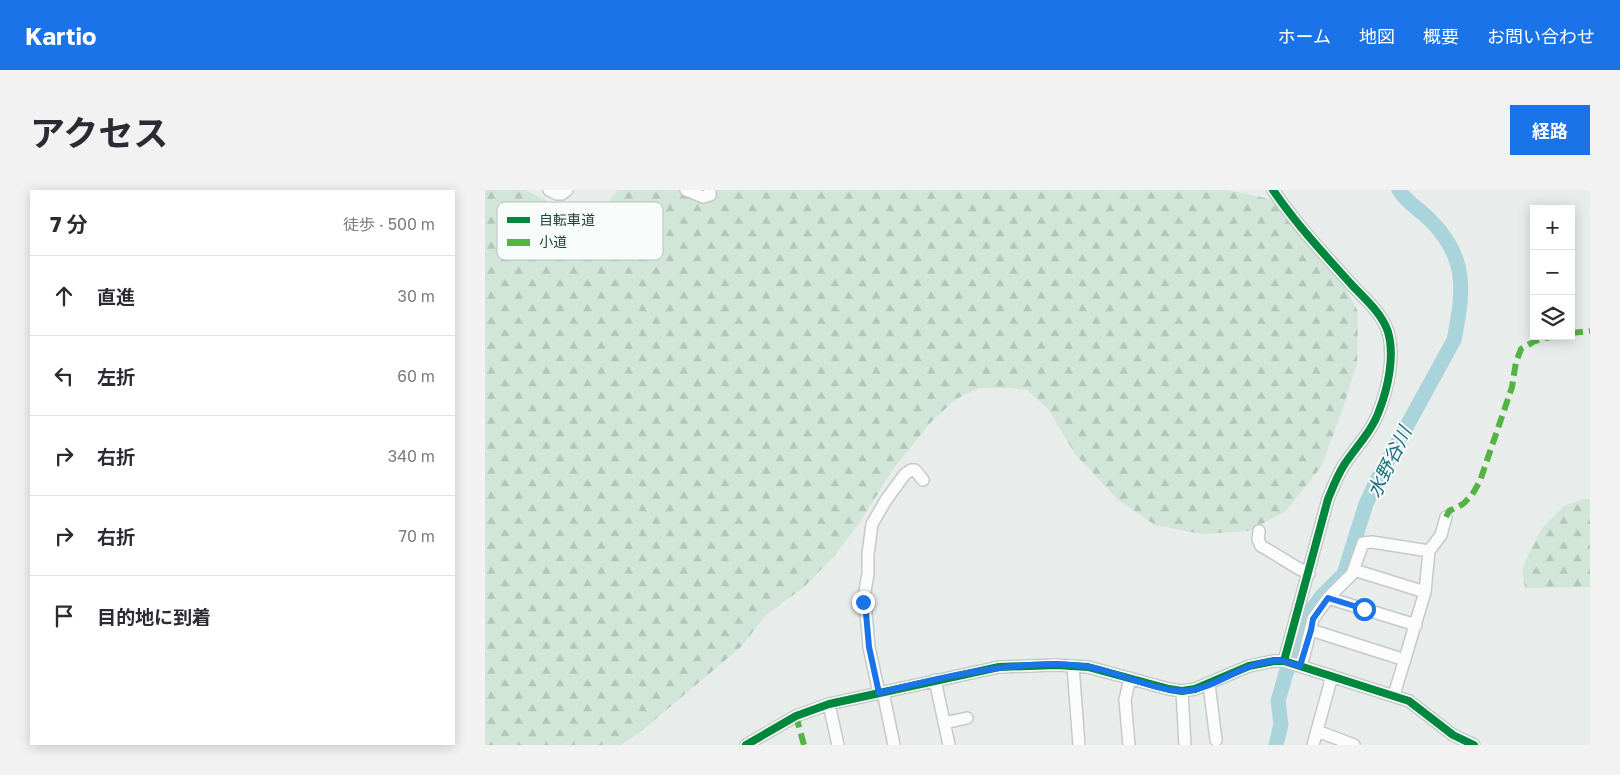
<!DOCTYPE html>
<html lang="ja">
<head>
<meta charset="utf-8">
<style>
	body { margin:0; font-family:"Golos Text","Noto Sans JP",sans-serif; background:#f2f2f3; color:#2b2b33 }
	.controls { position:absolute; right:15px; top:15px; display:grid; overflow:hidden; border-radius:0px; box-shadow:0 2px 12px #0003 }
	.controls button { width:45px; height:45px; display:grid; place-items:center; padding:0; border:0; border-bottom:1px solid #e1e1e2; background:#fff; color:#2b2b33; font:25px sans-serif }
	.stop { position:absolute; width:15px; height:15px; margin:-11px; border:4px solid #1a73e8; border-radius:50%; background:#fff }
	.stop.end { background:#1a73e8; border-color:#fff; box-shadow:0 1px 5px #0008 }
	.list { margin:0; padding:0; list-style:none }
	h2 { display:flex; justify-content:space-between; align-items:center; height:65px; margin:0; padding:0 20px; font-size:21px }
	h2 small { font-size:16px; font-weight:400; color:#7c7c81 }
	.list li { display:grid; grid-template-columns:32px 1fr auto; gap:15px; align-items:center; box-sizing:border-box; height:80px; padding:0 20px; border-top:1px solid #e1e1e2 }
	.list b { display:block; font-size:19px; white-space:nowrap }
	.list em { font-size:16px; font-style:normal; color:#7c7c81 }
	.icon { flex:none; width:28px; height:28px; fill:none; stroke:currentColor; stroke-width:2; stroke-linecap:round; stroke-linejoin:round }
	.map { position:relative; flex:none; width:1105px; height:555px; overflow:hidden; border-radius:0px }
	header { display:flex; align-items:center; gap:30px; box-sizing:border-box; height:70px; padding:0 25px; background:#1a73e8; color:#fff }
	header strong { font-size:24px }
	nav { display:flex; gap:28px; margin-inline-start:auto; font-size:18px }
	.intro { display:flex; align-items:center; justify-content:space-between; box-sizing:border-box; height:120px; padding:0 30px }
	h1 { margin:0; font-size:35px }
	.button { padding:12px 22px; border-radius:0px; background:#1a73e8; color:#fff; font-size:18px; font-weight:700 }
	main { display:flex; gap:30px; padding:0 30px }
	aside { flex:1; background:#fff; border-radius:0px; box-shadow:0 2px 12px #0003 }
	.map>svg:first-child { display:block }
</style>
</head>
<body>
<header>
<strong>Kartio</strong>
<nav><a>ホーム</a><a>地図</a><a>概要</a><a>お問い合わせ</a></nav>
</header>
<div class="intro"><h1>アクセス</h1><a class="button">経路</a></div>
<main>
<aside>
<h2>7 分<small>徒歩 · 500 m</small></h2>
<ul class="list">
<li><svg class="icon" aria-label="ahead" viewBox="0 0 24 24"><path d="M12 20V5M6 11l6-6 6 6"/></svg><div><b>直進</b></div><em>30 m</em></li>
<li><svg class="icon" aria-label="left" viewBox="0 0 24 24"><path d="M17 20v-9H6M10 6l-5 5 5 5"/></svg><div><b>左折</b></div><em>60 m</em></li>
<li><svg class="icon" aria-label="right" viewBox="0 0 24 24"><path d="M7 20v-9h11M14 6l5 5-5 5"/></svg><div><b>右折</b></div><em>340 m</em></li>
<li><svg class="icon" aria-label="right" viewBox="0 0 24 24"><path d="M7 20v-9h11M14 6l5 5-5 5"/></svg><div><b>右折</b></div><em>70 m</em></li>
<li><svg class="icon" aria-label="arrive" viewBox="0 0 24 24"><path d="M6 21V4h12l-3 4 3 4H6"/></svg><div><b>目的地に到着</b></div></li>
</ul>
</aside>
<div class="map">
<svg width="1105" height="555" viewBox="0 0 1105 555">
	<defs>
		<pattern id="forest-firs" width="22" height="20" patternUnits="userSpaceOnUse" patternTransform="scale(1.25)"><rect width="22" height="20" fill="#d1e6d8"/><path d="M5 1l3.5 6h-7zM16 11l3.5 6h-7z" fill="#b3c6ba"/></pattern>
	</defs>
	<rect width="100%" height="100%" fill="#e8edeb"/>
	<path fill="url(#forest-firs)" d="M 0,0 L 40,0 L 84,22 L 121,14 L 133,0 L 742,0 L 794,11 L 850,78 L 873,122 L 872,174 L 855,227 L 836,277 L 801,321 L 764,341 L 717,344 L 670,335 L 632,309 L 590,264 L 563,219 L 542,200 L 526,198 L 494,198 L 471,209 L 446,232 L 409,278 L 373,335 L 350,365 L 319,397 L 281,425 L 256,457 L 154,543 L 136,555 L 0,555 Z
		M 1098,309 L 1105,309 L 1105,397 L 1040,398 L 1037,380 L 1045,361 L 1057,338 L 1079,316 Z"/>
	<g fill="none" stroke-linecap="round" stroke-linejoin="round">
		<path stroke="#a9d4db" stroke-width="15" d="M 791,555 L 796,534 L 793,511 L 801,483 L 811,461 L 821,427 L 837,406 L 859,384 L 881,314 L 891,292 L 969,150 C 979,100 983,67 944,29 C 934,19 921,12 914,0"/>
		<g stroke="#c5cac8" stroke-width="14">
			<path id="minor" d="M 64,0 L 72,4 L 77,4 L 82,0
				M 201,0 L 218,7 L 225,5 L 225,0
				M 788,0 C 811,34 839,64 866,94 C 879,108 897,123 903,142 C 910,166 903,198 894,221 C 887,241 871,257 859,275 C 852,286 848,297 843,309 L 799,471
				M 774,341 L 773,349 L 776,356 C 793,365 807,376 824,384
				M 869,380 L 940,402
				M 843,408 L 931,435
				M 826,440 L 920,470
				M 588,476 L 594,555
				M 815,476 L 819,466 L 828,429 L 843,408 L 867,384 L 878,353 L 887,352 L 944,361
				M 450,490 L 464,555
				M 724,494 L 731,550
				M 697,501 L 700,555
				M 398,502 L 409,555
				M 394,503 L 384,457 L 381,423 L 378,412 L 383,384 L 383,364 L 387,334 L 401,310 L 420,284 L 426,280 L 430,280 L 438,290
				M 909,505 L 940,402 L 944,361 L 956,345 L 961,327
				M 344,514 L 353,555
				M 459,533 L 482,528
				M 832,541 L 869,555
				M 261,555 L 311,526 L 344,514 L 514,477 L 571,475 L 603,477 L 684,499 L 697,501 L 710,499 L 764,476 L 789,471 L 799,471 L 924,511 L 968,545 L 989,555
				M 644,555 L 640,510 L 645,488
				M 828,555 L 847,486"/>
		</g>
		<use href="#minor" stroke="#fcfcfc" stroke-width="11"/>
		<path stroke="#55b346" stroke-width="6" stroke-dasharray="12 6" stroke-linecap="butt" d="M 1086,143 L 1105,141
			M 961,327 L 964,321 L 978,314 L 987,305 L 995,291 L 1027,197 L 1031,172 L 1036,159 L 1050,151 L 1069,146
			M 311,526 L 319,555"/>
		<g stroke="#f7fbf9" stroke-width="11">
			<path id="cycleway" d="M 788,0 C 811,34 839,64 866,94 C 879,108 897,123 903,142 C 910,166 903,198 894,221 C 887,241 871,257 859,275 C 852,286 848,297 843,309 L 799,471
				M 261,555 L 311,526 L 344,514 L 514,477 L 571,475 L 603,477 L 684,499 L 697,501 L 710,499 L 764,476 L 789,471 L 799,471 L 924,511 L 968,545 L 989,555"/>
		</g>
		<use href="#cycleway" stroke="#00873e" stroke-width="8"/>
	</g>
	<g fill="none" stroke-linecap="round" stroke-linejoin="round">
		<path stroke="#1a73e8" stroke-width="6" d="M 378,412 L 381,423 L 384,457 L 394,503 C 457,487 539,467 604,477 C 633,482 668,500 696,501 C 730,502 759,468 797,471 C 803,472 809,475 815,476 L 826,440 L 828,429 L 843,408 L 879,419"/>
	</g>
	<g text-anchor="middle" stroke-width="4" stroke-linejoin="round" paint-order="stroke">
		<g font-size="19" font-style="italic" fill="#1c6f80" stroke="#f7fbf9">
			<text transform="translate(904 272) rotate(-64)" y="7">水野谷川</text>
		</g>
	</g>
	<rect x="12" y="12" width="166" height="58" rx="8" fill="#f7fbf9" stroke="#b8c4c0" stroke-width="1"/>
	<rect x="22" y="27" width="23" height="6" fill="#00873e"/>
	<rect x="22" y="49" width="23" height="7" fill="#55b346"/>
	<g font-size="14" fill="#24423a">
		<text x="54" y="35">自転車道</text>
		<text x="54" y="57">小道</text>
	</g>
</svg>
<div class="controls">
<button>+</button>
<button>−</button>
<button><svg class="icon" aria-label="layers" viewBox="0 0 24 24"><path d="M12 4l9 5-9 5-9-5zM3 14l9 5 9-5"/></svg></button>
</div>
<div class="stop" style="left:879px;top:419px"></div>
<div class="stop end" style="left:378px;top:412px"></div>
</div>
</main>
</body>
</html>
